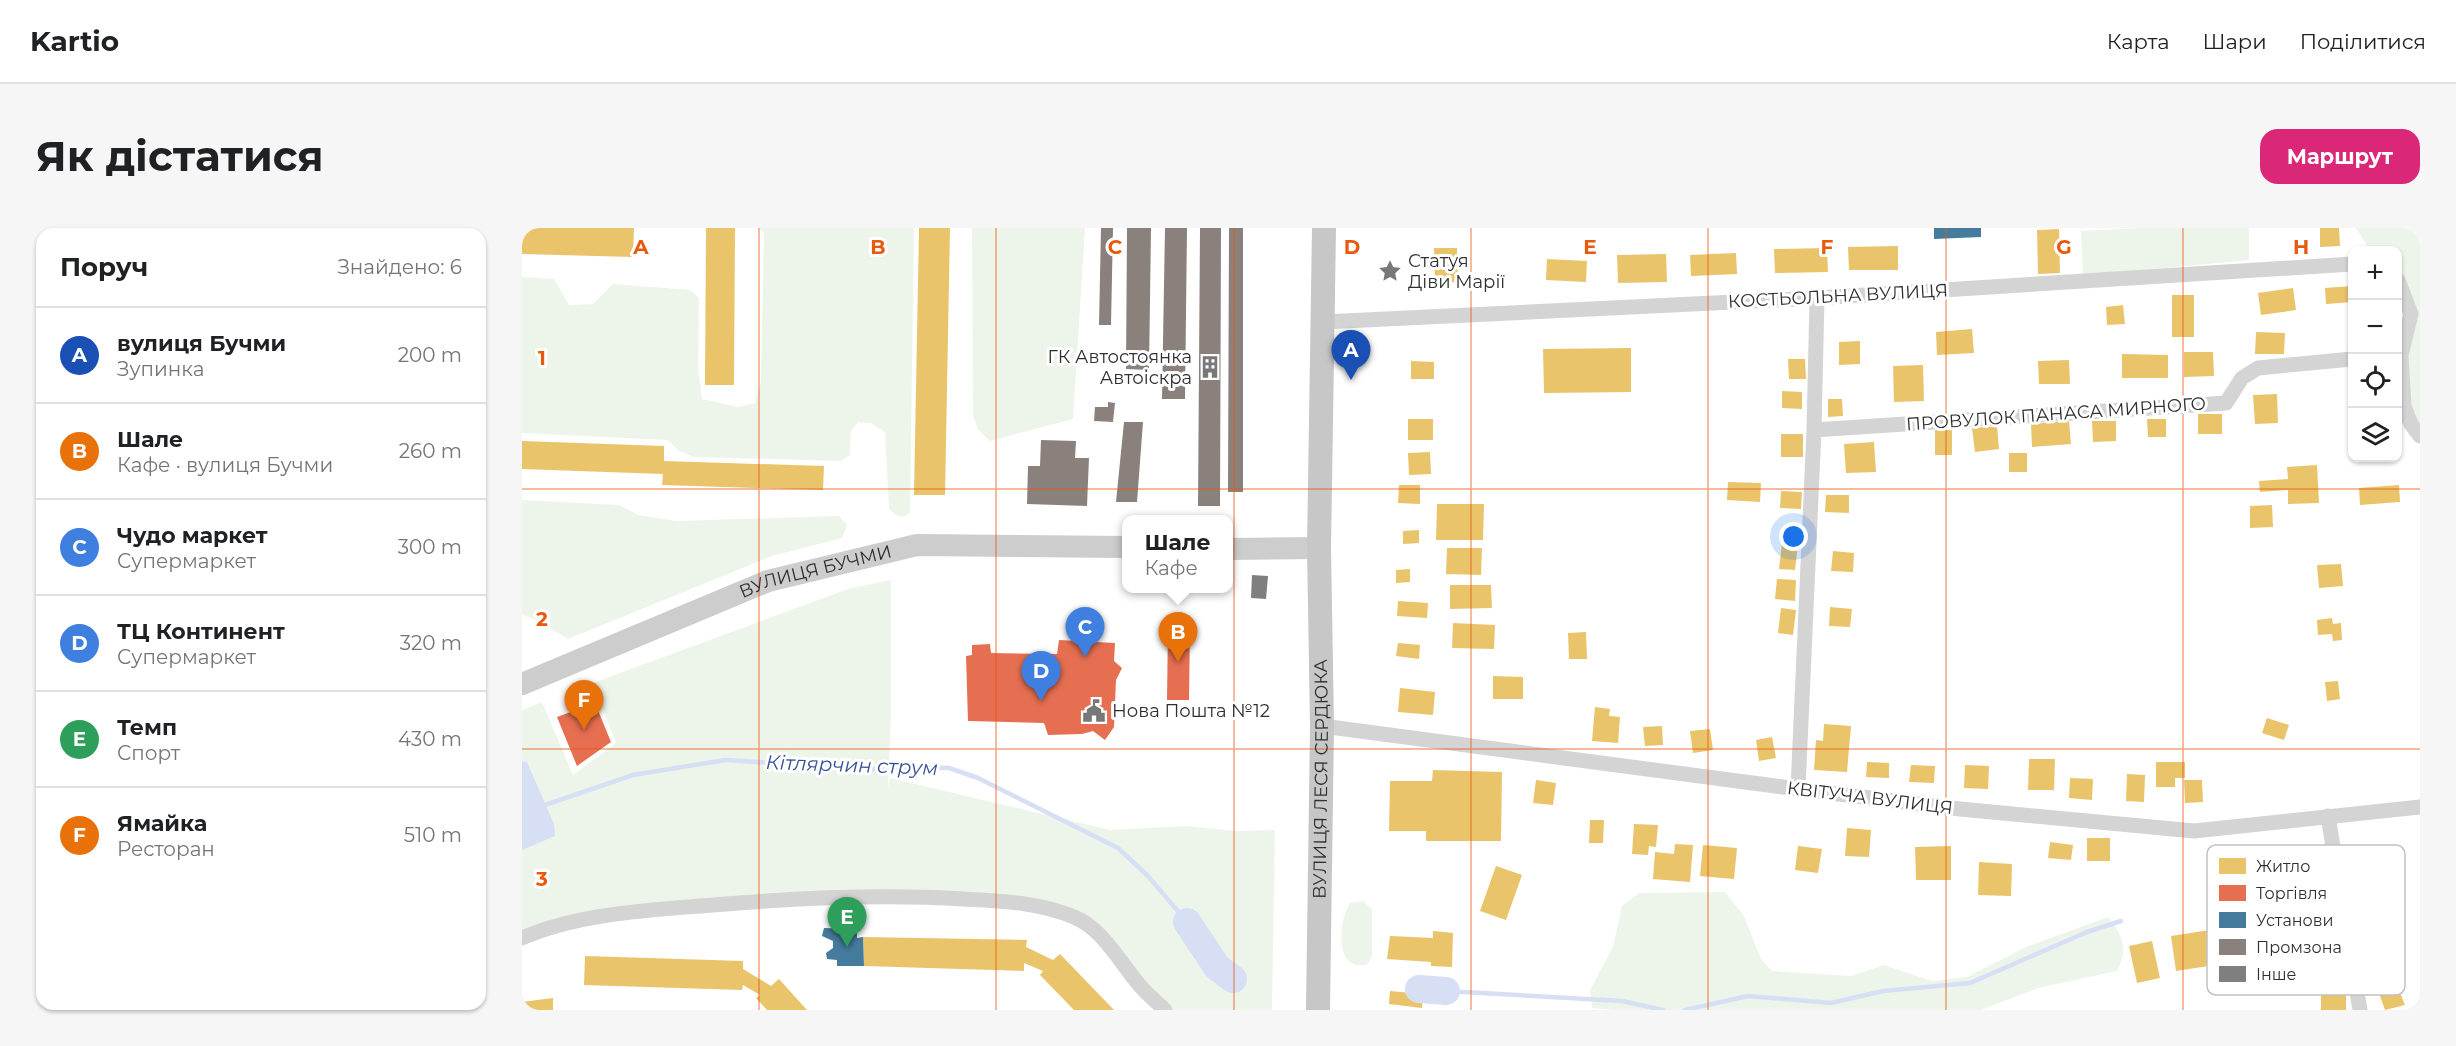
<!DOCTYPE html>
<html lang="uk">
<head>
<meta charset="utf-8">
<style>
	body { margin:0; font-family:Montserrat,sans-serif; background:#f6f6f6; color:#202124 }
	.controls { position:absolute; right:18px; top:18px; display:grid; overflow:hidden; border-radius:12px; box-shadow:0 2px 4px #0004 }
	.controls button { width:54px; height:54px; display:grid; place-items:center; padding:0; border:0; border-bottom:2px solid #e0e0e0; background:#fff; color:#202124; font:30px sans-serif }
	.you { position:absolute; left:1272px; top:309px; width:21px; height:21px; margin:-15px; border:4px solid #fff; border-radius:50%; background:#1a73e8; box-shadow:0 0 0 9px #1a73e833 }
	.badge { display:grid; place-items:center; width:39px; height:39px; border-radius:50%; background:#db2777; color:#fff; font-size:20px; font-weight:700 }
	.pin { position:absolute; translate:-50% -50px; filter:drop-shadow(0 2px 3px #0008) }
	.pin::after { content:''; position:absolute; top:32px; width:21px; height:18px; background:inherit; clip-path:polygon(0 0,100% 0,50% 100%) }
	.popup { position:absolute; left:600px; top:287px; width:111px; height:78px; box-sizing:border-box; display:grid; place-content:center; border-radius:12px; background:#fff; filter:drop-shadow(0 2px 4px #0005); font-size:20px; white-space:nowrap; color:#757577 }
	.popup b { font-size:22px; color:#202124 }
	.popup::after { content:''; position:absolute; left:50%; top:100%; margin-left:-12px; border:12px solid transparent; border-top-color:#fff }
	.list { margin:0; padding:0; list-style:none }
	h2 { display:flex; justify-content:space-between; align-items:center; height:78px; margin:0; padding:0 24px; font-size:26px }
	h2 small { font-size:20px; font-weight:400; color:#757577 }
	.list li { display:grid; grid-template-columns:39px 1fr auto; gap:18px; align-items:center; box-sizing:border-box; height:96px; padding:0 24px; border-top:2px solid #e0e0e0 }
	.list b { display:block; font-size:22px; white-space:nowrap }
	.list p { margin:0; font-size:20px; white-space:nowrap; color:#757577 }
	.list em { font-size:20px; font-style:normal; color:#757577 }
	.icon { flex:none; width:33px; height:33px; fill:none; stroke:currentColor; stroke-width:2; stroke-linecap:round; stroke-linejoin:round }
	.map { position:relative; flex:none; width:1898px; height:782px; overflow:hidden; border-radius:18px }
	header { display:flex; align-items:center; gap:36px; box-sizing:border-box; height:84px; padding:0 30px; background:#fff; border-bottom:2px solid #e0e0e0 }
	header strong { font-size:28px }
	nav { display:flex; gap:33px; margin-inline-start:auto; font-size:21px }
	.intro { display:flex; align-items:center; justify-content:space-between; box-sizing:border-box; height:144px; padding:0 36px }
	h1 { margin:0; font-size:42px }
	.button { padding:15px 27px; border-radius:18px; background:#db2777; color:#fff; font-size:21px; font-weight:700 }
	main { display:flex; gap:36px; padding:0 36px }
	aside { flex:1; background:#fff; border-radius:18px; box-shadow:0 2px 4px #0004 }
	.map>svg:first-child { display:block }
</style>
</head>
<body>
<header>
<strong>Kartio</strong>
<nav><a>Карта</a><a>Шари</a><a>Поділитися</a></nav>
</header>
<div class="intro"><h1>Як дістатися</h1><a class="button">Маршрут</a></div>
<main>
<aside>
<h2>Поруч<small>Знайдено: 6</small></h2>
<ul class="list">
<li><span class="badge" style="background:#1a4fb4">A</span><div><b>вулиця Бучми</b><p>Зупинка</p></div><em>200 m</em></li>
<li><span class="badge" style="background:#e8710a">B</span><div><b>Шале</b><p>Кафе · вулиця Бучми</p></div><em>260 m</em></li>
<li><span class="badge" style="background:#3f7fe0">C</span><div><b>Чудо маркет</b><p>Супермаркет</p></div><em>300 m</em></li>
<li><span class="badge" style="background:#3f7fe0">D</span><div><b>ТЦ Континент</b><p>Супермаркет</p></div><em>320 m</em></li>
<li><span class="badge" style="background:#2e9e5b">E</span><div><b>Темп</b><p>Спорт</p></div><em>430 m</em></li>
<li><span class="badge" style="background:#e8710a">F</span><div><b>Ямайка</b><p>Ресторан</p></div><em>510 m</em></li>
</ul>
</aside>
<div class="map">
<svg width="1898" height="782" viewBox="0 0 1898 782">
	<rect width="100%" height="100%" fill="#fff"/>
	<path fill="#edf5eb" d="M 235,0 L 392,0 L 388,284 C 381,293 373,288 367,280 L 363,204 L 349,195 L 336,194 L 329,203 L 328,227 L 318,233 L 172,229 L 157,223 L 146,212 L 0,205 L 0,49 L 32,51 L 47,77 L 71,76 L 91,56 L 168,62 L 177,70 L 176,140 L 180,171 L 216,179 L 233,175 L 239,154 L 242,4 Z
		M 450,0 L 563,0 L 551,191 L 468,213 L 456,201 L 451,188 Z
		M 1620,0 L 1727,0 L 1727,32 L 1561,48 L 1559,3 Z
		M 1834,0 L 1898,0 L 1898,208 L 1882,178 L 1889,86 L 1876,52 L 1876,22 L 1848,22 Z
		M 0,272 L 97,277 L 116,287 L 155,293 L 317,288 L 325,297 L 320,310 L 250,328 L 46,411 L 12,391 L 0,387 Z
		M 369,352 L 369,491 L 366,560 L 368,550 L 588,602 L 665,598 L 713,603 L 753,602 L 750,782 L 643,782 L 581,711 L 525,679 L 355,668 L 107,685 L 0,710 L 0,482 L 20,474 L 51,547 L 94,515 L 71,455 L 326,361 Z
		M 1203,664 L 1222,688 L 1239,731 L 1250,743 L 1329,748 L 1362,737 L 1410,753 L 1445,749 L 1504,719 L 1586,689 C 1601,708 1607,720 1595,743 L 1516,760 L 1459,782 L 1093,782 L 1070,780 L 1068,762 L 1091,719 L 1100,678 L 1117,665 Z
		M 841,673 L 850,681 L 850,729 L 845,737 C 840,737 835,738 831,736 C 813,728 819,688 828,675 Z"/>
	<path fill="#d6dff4" d="M 0,533 L 5,534 L 32,596 L 33,608 L 0,622 Z"/>
	<path fill="#e9c46a" d="M 0,0 L 112,0 L 111,29 L 0,26 Z
		M 184,0 L 213,0 L 212,157 L 183,157 Z
		M 397,0 L 428,0 L 423,267 L 392,267 Z
		M 1798,0 L 1817,0 L 1818,18 L 1798,19 Z
		M 1537,1 L 1538,45 L 1516,46 L 1515,2 Z
		M 1376,18 L 1376,42 L 1327,42 L 1326,19 Z
		M 912,20 L 935,20 L 936,54 L 913,55 Z
		M 1305,20 L 1306,44 L 1253,45 L 1252,21 Z
		M 1214,25 L 1215,46 L 1169,48 L 1168,27 Z
		M 1144,26 L 1145,54 L 1096,55 L 1095,27 Z
		M 1025,31 L 1065,33 L 1064,54 L 1024,52 Z
		M 1830,58 L 1830,74 L 1804,76 L 1803,60 Z
		M 1771,60 L 1774,82 L 1739,87 L 1736,65 Z
		M 1650,67 L 1672,67 L 1672,109 L 1650,109 Z
		M 1601,77 L 1603,96 L 1585,97 L 1584,79 Z
		M 1450,101 L 1452,125 L 1415,127 L 1414,104 Z
		M 1734,104 L 1763,105 L 1762,126 L 1733,126 Z
		M 1338,113 L 1338,136 L 1317,137 L 1317,114 Z
		M 1109,120 L 1109,164 L 1022,165 L 1021,121 Z
		M 1662,124 L 1691,124 L 1692,148 L 1662,149 Z
		M 1600,126 L 1646,127 L 1646,150 L 1600,150 Z
		M 1266,131 L 1283,131 L 1284,151 L 1267,151 Z
		M 1547,132 L 1548,156 L 1517,156 L 1516,133 Z
		M 889,133 L 912,134 L 912,151 L 889,151 Z
		M 1401,137 L 1402,173 L 1372,174 L 1371,138 Z
		M 1260,163 L 1280,164 L 1280,181 L 1260,180 Z
		M 1755,166 L 1756,195 L 1733,196 L 1731,167 Z
		M 1306,171 L 1320,171 L 1321,188 L 1306,189 Z
		M 1676,186 L 1700,186 L 1700,206 L 1676,206 Z
		M 886,191 L 911,191 L 911,212 L 886,212 Z
		M 1625,191 L 1644,191 L 1644,209 L 1626,209 Z
		M 1547,193 L 1549,216 L 1510,219 L 1509,196 Z
		M 1570,193 L 1594,193 L 1594,213 L 1571,214 Z
		M 1475,198 L 1477,221 L 1453,224 L 1450,200 Z
		M 1413,202 L 1430,202 L 1430,227 L 1413,227 Z
		M 1259,206 L 1281,206 L 1281,229 L 1259,229 Z
		M 0,213 L 142,218 L 142,233 L 302,238 L 301,262 L 140,257 L 141,246 L 0,241 Z
		M 1352,214 L 1354,244 L 1324,245 L 1322,216 Z
		M 908,224 L 909,246 L 887,247 L 886,225 Z
		M 1487,225 L 1505,225 L 1505,244 L 1487,244 Z
		M 1795,237 L 1797,275 L 1766,276 L 1766,262 L 1738,264 L 1737,253 L 1766,251 L 1765,239 Z
		M 1206,254 L 1239,255 L 1238,274 L 1205,272 Z
		M 877,257 L 898,257 L 898,276 L 876,275 Z
		M 1877,257 L 1878,274 L 1838,277 L 1837,260 Z
		M 1259,263 L 1280,264 L 1279,281 L 1258,280 Z
		M 1304,267 L 1327,267 L 1327,285 L 1303,284 Z
		M 915,276 L 962,276 L 961,312 L 914,312 Z
		M 1750,277 L 1751,299 L 1728,300 L 1728,278 Z
		M 897,302 L 897,315 L 881,316 L 881,303 Z
		M 1260,315 L 1276,316 L 1273,342 L 1257,341 Z
		M 925,320 L 960,320 L 959,347 L 924,346 Z
		M 1311,323 L 1332,325 L 1331,344 L 1309,343 Z
		M 1819,336 L 1821,358 L 1797,360 L 1795,337 Z
		M 888,341 L 888,354 L 874,355 L 874,342 Z
		M 1255,351 L 1274,352 L 1273,373 L 1253,371 Z
		M 928,357 L 969,357 L 970,380 L 928,381 Z
		M 876,373 L 906,375 L 905,390 L 875,388 Z
		M 1308,379 L 1330,381 L 1328,399 L 1307,398 Z
		M 1259,380 L 1274,382 L 1271,407 L 1256,405 Z
		M 1810,390 L 1811,396 L 1819,395 L 1820,412 L 1811,413 L 1810,406 L 1796,407 L 1795,392 Z
		M 931,395 L 973,397 L 972,421 L 930,420 Z
		M 1064,404 L 1065,431 L 1047,431 L 1046,405 Z
		M 876,415 L 898,417 L 897,431 L 874,428 Z
		M 971,448 L 1001,449 L 1001,471 L 971,471 Z
		M 1816,453 L 1818,471 L 1805,473 L 1803,454 Z
		M 878,460 L 913,464 L 911,487 L 876,484 Z
		M 1073,479 L 1088,481 L 1087,488 L 1098,489 L 1096,515 L 1070,513 Z
		M 1745,490 L 1767,497 L 1762,512 L 1740,505 Z
		M 1302,496 L 1329,498 L 1325,544 L 1292,542 L 1294,512 L 1301,513 Z
		M 1140,498 L 1141,517 L 1123,518 L 1121,499 Z
		M 1188,501 L 1191,522 L 1171,525 L 1168,503 Z
		M 1250,509 L 1254,530 L 1237,533 L 1234,512 Z
		M 1507,531 L 1533,531 L 1532,562 L 1506,562 Z
		M 1345,534 L 1367,535 L 1367,550 L 1344,549 Z
		M 1634,534 L 1663,534 L 1663,550 L 1653,550 L 1653,559 L 1634,559 Z
		M 1389,537 L 1413,538 L 1412,555 L 1387,554 Z
		M 1443,537 L 1467,538 L 1466,561 L 1442,560 Z
		M 911,542 L 980,544 L 979,613 L 904,613 L 904,603 L 867,603 L 868,553 L 910,553 Z
		M 1605,546 L 1623,547 L 1622,574 L 1604,573 Z
		M 1548,550 L 1571,551 L 1570,572 L 1547,570 Z
		M 1014,552 L 1034,555 L 1031,577 L 1011,575 Z
		M 1662,552 L 1680,552 L 1681,574 L 1663,575 Z
		M 1068,592 L 1082,592 L 1081,615 L 1067,615 Z
		M 1112,596 L 1136,597 L 1134,619 L 1127,618 L 1126,627 L 1110,626 Z
		M 1325,600 L 1349,602 L 1347,629 L 1323,628 Z
		M 1565,610 L 1588,610 L 1588,633 L 1565,633 Z
		M 1528,614 L 1551,617 L 1549,632 L 1526,630 Z
		M 1153,616 L 1171,617 L 1168,654 L 1131,651 L 1133,624 L 1152,626 Z
		M 1181,617 L 1215,620 L 1212,651 L 1178,648 Z
		M 1276,618 L 1300,621 L 1296,645 L 1273,642 Z
		M 1429,618 L 1429,652 L 1394,652 L 1393,619 Z
		M 1457,634 L 1490,636 L 1489,668 L 1456,667 Z
		M 974,638 L 1000,647 L 984,692 L 958,683 Z
		M 1688,702 L 1693,737 L 1654,743 L 1649,708 Z
		M 911,703 L 931,705 L 930,739 L 909,738 L 909,734 L 865,731 L 868,708 L 911,710 Z
		M 341,709 L 505,712 L 504,719 L 531,732 L 538,726 L 592,782 L 552,782 L 518,747 L 521,743 L 502,735 L 502,743 L 342,738 Z
		M 1630,713 L 1638,750 L 1615,755 L 1607,718 Z
		M 63,728 L 221,733 L 221,741 L 249,758 L 257,751 L 285,782 L 245,782 L 234,770 L 238,767 L 221,757 L 220,762 L 62,757 Z
		M 1872,750 L 1883,777 L 1863,782 L 1854,757 Z
		M 1824,760 L 1824,782 L 1799,782 L 1799,761 Z
		M 868,763 L 901,766 L 900,780 L 867,776 Z
		M 31,770 L 31,782 L 0,782 L 0,774 Z"/>
	<path fill="#e76f51" d="M 646,397 L 668,397 L 667,472 L 645,472 Z
		M 537,412 L 593,415 L 592,433 L 600,440 L 594,452 L 592,499 L 583,512 L 571,503 L 560,506 L 526,507 L 522,495 L 446,493 L 444,428 L 450,427 L 450,417 L 468,416 L 469,425 L 535,426 Z
		M 73,475 L 89,514 L 55,538 L 35,489 Z"/>
	<path fill="#457b9d" d="M 1412,0 L 1459,0 L 1459,9 L 1412,11 Z
		M 302,700 L 335,701 L 335,710 L 341,709 L 342,738 L 315,738 L 315,732 L 305,731 L 304,725 L 311,720 L 311,713 L 300,708 Z"/>
	<path fill="#8a817c" d="M 579,0 L 591,0 L 589,97 L 577,97 Z
		M 605,0 L 629,0 L 627,142 L 604,141 Z
		M 643,0 L 665,0 L 663,171 L 640,171 Z
		M 678,0 L 699,0 L 698,278 L 676,278 Z
		M 707,0 L 721,0 L 721,264 L 706,264 Z
		M 586,174 L 593,175 L 591,194 L 572,193 L 573,179 L 586,179 Z
		M 602,194 L 621,194 L 615,274 L 594,274 Z
		M 519,212 L 554,213 L 553,230 L 567,230 L 565,278 L 505,276 L 506,238 L 518,238 Z"/>
	<g fill="none" stroke-linecap="round" stroke-linejoin="round">
		<path stroke="#d6dff4" stroke-width="4.5" d="M 23,577 L 111,547 L 203,532 L 367,542 L 395,539 L 427,540 L 456,550 L 596,620 L 626,648 L 665,694
			M 924,763 L 1100,773 L 1141,782
			M 1163,782 L 1226,768 L 1309,775 L 1361,763 L 1448,755 L 1565,704 L 1599,693"/>
		<path stroke="#d6dff4" stroke-width="28" d="M 665,694 L 695,739 L 711,751
			M 897,761 L 924,763"/>
	</g>
	<path fill="#7f7f7f" d="M 730,347 L 746,348 L 744,371 L 729,370 Z"/>
	<g fill="none" stroke-linecap="round" stroke-linejoin="round">
		<path stroke="#d4d4d4" stroke-width="15" d="M 1876,52 L 1889,86 L 1879,127 L 1882,178 L 1889,196 L 1898,208
			M 801,94 L 1295,70 L 1830,36
			M 1292,202 L 1704,175 L 1720,150 L 1736,140 L 1830,131
			M 800,498 L 1276,561 L 1438,581 L 1672,603 L 1898,579
			M 1276,561 L 1292,202 L 1295,70
			M 1806,588 L 1838,782
			M 0,710 C 57,685 130,682 191,677 C 274,670 358,666 441,671 C 479,673 516,674 552,689 C 582,701 599,737 620,760 C 627,768 636,775 643,782"/>
		<g stroke="#cdcdcd" stroke-width="22">
			<path d="M 707,321 L 797,320"/>
			<path id="s1" d="M 0,456 L 246,353 L 395,317 L 605,319"/>
		</g>
		<path stroke="#c7c7c7" stroke-width="24" id="s2" d="M 796,782 L 800,498 L 797,320 L 802,0"/>
	</g>
	<path fill="none" stroke="#e8590c" stroke-width="1.5" stroke-opacity="0.55" d="M 237,0 L 237,782M 474,0 L 474,782M 712,0 L 712,782M 949,0 L 949,782M 1186,0 L 1186,782M 1424,0 L 1424,782M 1661,0 L 1661,782M 0,261 L 1898,261M 0,521 L 1898,521"/>
	<defs>
		<g id="sight-bare" transform="scale(1.8)"><path d="M0-6L1.8-2.2L6-1.7L2.9 1.2L3.7 5.4L0 3.3L-3.7 5.4L-2.9 1.2L-6-1.7L-1.8-2.2Z" fill="#787878" stroke="#fff" stroke-width="2.5" paint-order="stroke"/></g>
		<g id="building-bare" transform="scale(1.8)"><path d="M-4-6H4V6H1V3H-1V6H-4ZM-2.5-4.3h1.7v1.8h-1.7ZM.8-4.3h1.7v1.8H.8ZM-2.5-1h1.7V.8h-1.7ZM.8-1h1.7V.8H.8Z" fill="#787878" stroke="#fff" stroke-width="2.5" paint-order="stroke"/></g>
		<g id="civic-bare" transform="scale(1.8)"><path d="M-.6-6.5H3V-4.5H.6V-3L4-1V1h2V6H-6V1h2V-1L-.6-3ZM-1.2 2.5V6h2.4V2.5Z" fill="#787878" stroke="#fff" stroke-width="2.5" paint-order="stroke"/></g>
	</defs>
	<g fill-rule="evenodd">
		<use href="#sight-bare" x="868" y="43"/>
		<use href="#building-bare" x="688" y="139"/>
		<use href="#civic-bare" x="572" y="483"/>
	</g>
	<g text-anchor="middle" stroke-width="6" stroke-linejoin="round" paint-order="stroke">
		<g font-size="18" fill="#2f2f2f" stroke="#fff" text-anchor="start">
			<text x="886" y="39">Статуя<tspan x="886" dy="21">Діви Марії</tspan></text>
			<text x="670" y="135" text-anchor="end">ГК Автостоянка<tspan x="670" dy="21">Автоіскра</tspan></text>
			<text x="590" y="489">Нова Пошта №12</text>
		</g>
		<g font-size="18" fill="#2f2f2f" stroke="#fff">
			<text transform="translate(1316 68) rotate(-3)" y="6">КОСТЬОЛЬНА ВУЛИЦЯ</text>
			<text transform="translate(1534 186) rotate(-4)" y="6">ПРОВУЛОК ПАНАСА МИРНОГО</text>
			<text dy="6" stroke="none"><textPath href="#s1" startOffset="315">ВУЛИЦЯ БУЧМИ</textPath></text>
			<text dy="6" stroke="none"><textPath href="#s2" startOffset="231">ВУЛИЦЯ ЛЕСЯ СЕРДЮКА</textPath></text>
			<text transform="translate(1348 570) rotate(7)" y="6">КВІТУЧА ВУЛИЦЯ</text>
		</g>
		<g font-size="20" font-style="italic" fill="#355198" stroke="#fff">
			<text transform="translate(330 537) rotate(2)" y="7">Кітлярчин струм</text>
		</g>
	</g>
	<rect x="1685" y="617" width="198" height="150" rx="9" fill="#fff" stroke="#c1c1c1" stroke-width="1.5"/>
	<rect x="1697" y="630" width="27" height="16" fill="#e9c46a"/>
	<rect x="1697" y="657" width="27" height="16" fill="#e76f51"/>
	<rect x="1697" y="684" width="27" height="16" fill="#457b9d"/>
	<rect x="1697" y="711" width="27" height="16" fill="#8a817c"/>
	<rect x="1697" y="738" width="27" height="16" fill="#7f7f7f"/>
	<g font-size="16" fill="#2f2f2f">
		<text x="1734" y="644">Житло</text>
		<text x="1734" y="671">Торгівля</text>
		<text x="1734" y="698">Установи</text>
		<text x="1734" y="725">Промзона</text>
		<text x="1734" y="752">Інше</text>
	</g>
	<g font-size="20" text-anchor="middle" font-weight="bold" fill="#e8590c" stroke="#fff" stroke-width="6" stroke-linejoin="round" paint-order="stroke">
		<text x="119" y="26">A</text>
		<text x="356" y="26">B</text>
		<text x="593" y="26">C</text>
		<text x="830" y="26">D</text>
		<text x="1068" y="26">E</text>
		<text x="1305" y="26">F</text>
		<text x="1542" y="26">G</text>
		<text x="1779" y="26">H</text>
		<text x="20" y="137">1</text>
		<text x="20" y="398">2</text>
		<text x="20" y="658">3</text>
	</g>
</svg>
<div class="controls">
<button>+</button>
<button>−</button>
<button><svg class="icon" aria-label="locate" viewBox="0 0 24 24"><circle cx="12" cy="12" r="6"/><path d="M12 2v4M12 18v4M2 12h4M18 12h4"/></svg></button>
<button><svg class="icon" aria-label="layers" viewBox="0 0 24 24"><path d="M12 4l9 5-9 5-9-5zM3 14l9 5 9-5"/></svg></button>
</div>
<div class="you"></div>
<div class="pin badge" style="left:829px;top:152px;background:#1a4fb4">A</div>
<div class="pin badge" style="left:656px;top:434px;background:#e8710a">B</div>
<div class="popup"><b>Шале</b>Кафе</div>
<div class="pin badge" style="left:563px;top:429px;background:#3f7fe0">C</div>
<div class="pin badge" style="left:519px;top:473px;background:#3f7fe0">D</div>
<div class="pin badge" style="left:325px;top:719px;background:#2e9e5b">E</div>
<div class="pin badge" style="left:62px;top:502px;background:#e8710a">F</div>
</div>
</main>
</body>
</html>
